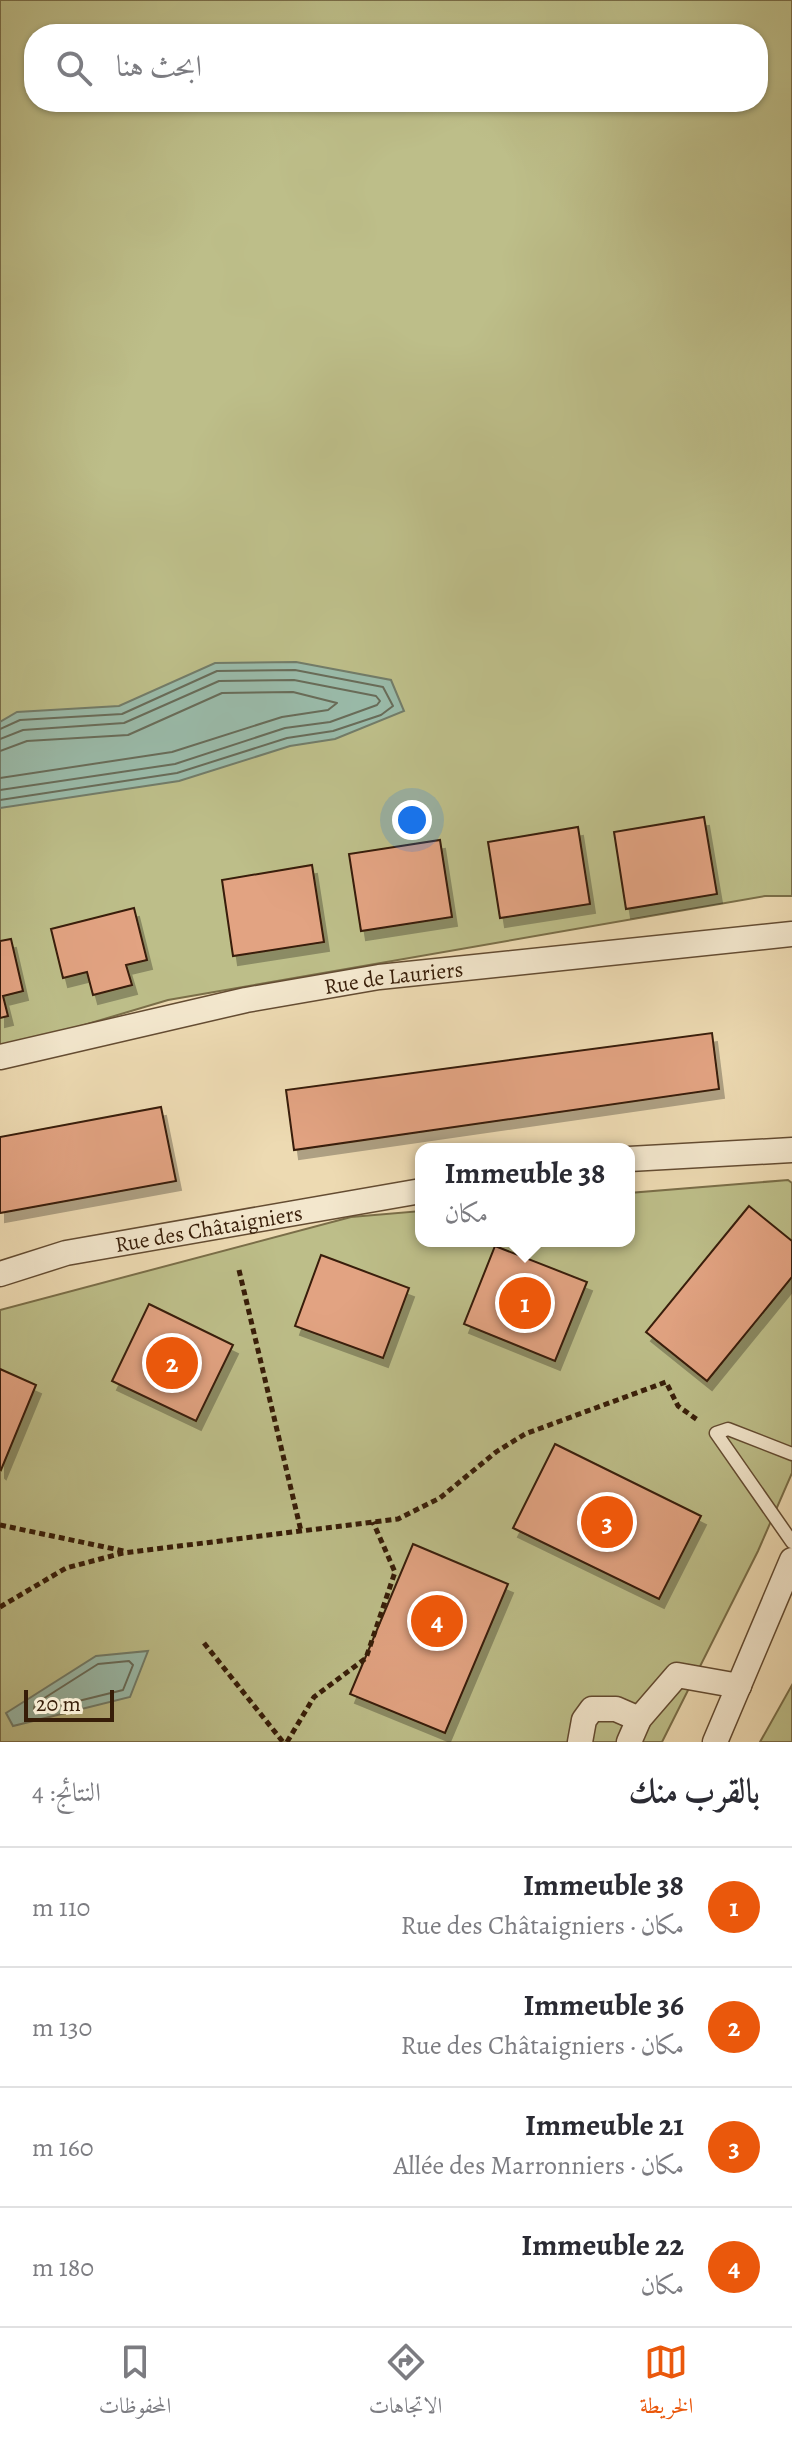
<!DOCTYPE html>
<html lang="ar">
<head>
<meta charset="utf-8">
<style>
	body { margin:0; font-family:Alegreya,Amiri,serif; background:#f7f7f7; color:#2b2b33; direction:rtl }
	.scale { position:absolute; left:24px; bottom:20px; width:90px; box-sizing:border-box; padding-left:8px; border:4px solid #371d08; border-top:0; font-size:22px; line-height:28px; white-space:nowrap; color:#371d08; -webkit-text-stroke:6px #f3e7cd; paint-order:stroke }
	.you { position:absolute; left:412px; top:820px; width:28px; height:28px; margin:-20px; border:6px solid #fff; border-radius:50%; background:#1a73e8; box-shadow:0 0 0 12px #1a73e833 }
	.badge { display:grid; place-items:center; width:52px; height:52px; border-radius:50%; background:#ea580c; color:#fff; font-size:26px; font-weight:700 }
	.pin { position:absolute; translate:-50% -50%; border:4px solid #fff; box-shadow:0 2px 8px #0006 }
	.popup { position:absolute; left:415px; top:1143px; width:220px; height:104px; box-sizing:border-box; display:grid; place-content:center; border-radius:16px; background:#fff; filter:drop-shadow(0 2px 6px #0005); font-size:26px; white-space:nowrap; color:#7c7c81 }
	.popup b { font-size:30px; color:#2b2b33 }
	.popup::after { content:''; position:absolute; left:50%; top:100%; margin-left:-16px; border:16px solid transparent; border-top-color:#fff }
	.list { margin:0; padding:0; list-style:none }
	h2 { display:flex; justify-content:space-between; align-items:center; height:104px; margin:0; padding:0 32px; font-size:34px }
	h2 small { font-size:26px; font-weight:400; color:#7c7c81 }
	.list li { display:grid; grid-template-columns:52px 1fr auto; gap:24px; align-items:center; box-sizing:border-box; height:120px; padding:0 32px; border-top:2px solid #e1e1e2 }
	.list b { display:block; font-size:30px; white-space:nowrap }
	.list p { margin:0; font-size:26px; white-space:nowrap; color:#7c7c81 }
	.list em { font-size:26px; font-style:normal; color:#7c7c81 }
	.icon { flex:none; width:44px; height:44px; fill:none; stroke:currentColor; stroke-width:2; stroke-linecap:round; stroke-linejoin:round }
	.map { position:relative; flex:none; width:792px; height:1742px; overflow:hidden; direction:ltr }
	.search { position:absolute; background:#fff; box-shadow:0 2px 6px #0004; left:24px; right:24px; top:24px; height:88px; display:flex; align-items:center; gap:20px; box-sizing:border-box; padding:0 28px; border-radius:32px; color:#7c7c81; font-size:30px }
	.sheet { height:584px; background:#fff }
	nav { display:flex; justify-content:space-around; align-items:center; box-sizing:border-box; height:112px; border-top:2px solid #e1e1e2; background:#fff; font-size:22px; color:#7c7c81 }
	nav a { display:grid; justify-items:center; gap:4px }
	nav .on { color:#ea580c }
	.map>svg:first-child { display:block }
</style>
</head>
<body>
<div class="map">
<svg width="792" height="1742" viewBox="0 0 792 1742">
	<defs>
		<filter id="shadow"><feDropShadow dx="5" dy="9" stdDeviation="0" flood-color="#0004"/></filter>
	</defs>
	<rect width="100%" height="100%" fill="#eddab2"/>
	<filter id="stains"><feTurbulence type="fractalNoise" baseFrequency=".0025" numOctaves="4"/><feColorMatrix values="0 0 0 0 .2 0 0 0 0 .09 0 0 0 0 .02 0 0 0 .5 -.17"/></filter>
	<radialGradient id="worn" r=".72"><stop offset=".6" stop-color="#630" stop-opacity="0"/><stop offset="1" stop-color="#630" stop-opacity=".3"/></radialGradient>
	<path fill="#bdbe89" stroke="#7a6e48" stroke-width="2" fill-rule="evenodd" d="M 0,0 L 792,0 L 792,896 L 765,896 L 168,1000 L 0,1050 ZM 34,34 L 758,34 L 758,102 L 34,102 Z
		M 788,1180 L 792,1183 L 792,1473 L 758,1551 L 662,1742 L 0,1742 L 0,1310 L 351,1217 L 421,1211 L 421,1241 L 629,1241 L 629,1193 Z
		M 792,1685 L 792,1742 L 760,1742 Z"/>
	<path fill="#9abbaa" stroke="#727c69" stroke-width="2" d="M 296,662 L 391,680 L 404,711 L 335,739 L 290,746 L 179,781 L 0,808 L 0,722 L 17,712 L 119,706 L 215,663 Z
		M 148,1651 L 130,1697 L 13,1726 L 6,1713 L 96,1656 Z"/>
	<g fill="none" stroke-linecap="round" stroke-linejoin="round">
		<path stroke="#686c59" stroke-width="2" d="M 0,729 L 20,720 L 122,714 L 217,671 L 295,670 L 383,687 L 393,706 L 381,715 L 333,731 L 287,738 L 177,773 L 0,800
			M 0,739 L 23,730 L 124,723 L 219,681 L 294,680 L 376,696 L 380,701 L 377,705 L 330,722 L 285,728 L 175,764 L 0,790
			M 0,751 L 27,741 L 128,735 L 222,693 L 293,692 L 337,703 L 328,710 L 282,717 L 172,752 L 0,778
			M 129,1661 L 133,1665 L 123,1690 L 38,1711 L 34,1709 L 35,1704 L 98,1664 Z"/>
	</g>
	<path fill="#e2a382" stroke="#371d08" stroke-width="2" filter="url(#shadow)" d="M 704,817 L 717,894 L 626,909 L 614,832 Z
		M 578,827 L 590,904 L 500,918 L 488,842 Z
		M 440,840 L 452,917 L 361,931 L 349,854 Z
		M 312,865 L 324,942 L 233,956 L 222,880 Z
		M 134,908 L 147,960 L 126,965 L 132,985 L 93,995 L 87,972 L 63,978 L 51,929 Z
		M 11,939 L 23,991 L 3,996 L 8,1016 L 0,1018 L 0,941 Z
		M 712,1033 L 719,1089 L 294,1150 L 286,1090 Z
		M 161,1107 L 176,1181 L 0,1213 L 0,1137 Z
		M 749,1206 L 792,1241 L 792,1277 L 707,1381 L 646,1332 Z
		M 495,1246 L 587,1282 L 555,1361 L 464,1324 Z
		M 321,1255 L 409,1288 L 383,1358 L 295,1326 Z
		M 149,1304 L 233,1345 L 196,1421 L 112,1381 Z
		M 0,1369 L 36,1385 L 1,1470 L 0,1469 Z
		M 555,1444 L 701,1516 L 659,1599 L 513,1528 Z
		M 413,1544 L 508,1584 L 445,1733 L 350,1694 Z"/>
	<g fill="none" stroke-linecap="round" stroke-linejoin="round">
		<g stroke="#644c32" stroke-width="15">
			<path id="lane" d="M 792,1454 L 728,1429 L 716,1433 L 792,1542"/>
		</g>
		<g stroke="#644c32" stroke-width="27">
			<g id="street">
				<path id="s1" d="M 0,1057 L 246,1000 L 379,977 L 792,934"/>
				<path d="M 629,1159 L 792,1150"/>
				<path id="s2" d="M 0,1274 L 66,1253 L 421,1191"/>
				<path d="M 580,1742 L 584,1720 L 592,1709 L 616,1709 L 639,1719"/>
				<path d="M 629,1742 L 639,1719 L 677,1675 L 739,1686"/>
				<path d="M 715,1742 L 792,1560"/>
			</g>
		</g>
		<path stroke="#371d08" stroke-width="5" stroke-dasharray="6 4" stroke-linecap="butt" d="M 239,1270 L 301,1531
			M 0,1525 L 124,1551
			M 0,1607 L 66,1568 L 123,1553 L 398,1519 L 440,1498 L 496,1452 L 525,1434 L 666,1382 L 678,1406 L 699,1421
			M 204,1643 L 283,1742
			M 287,1742 L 314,1697 L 366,1658 L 395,1572 L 373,1522"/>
		<use href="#lane" stroke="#f3e7cd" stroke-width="12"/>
		<use href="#street" stroke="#f3e7cd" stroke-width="24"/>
	</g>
	<g text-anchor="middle" stroke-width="8" stroke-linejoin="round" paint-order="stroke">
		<g font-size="22" fill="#371d08" stroke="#f3e7cd">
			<text dy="8" stroke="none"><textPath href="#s1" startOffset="402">Rue de Lauriers</textPath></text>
			<text dy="8" stroke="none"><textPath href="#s2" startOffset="214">Rue des Châtaigniers</textPath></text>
		</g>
	</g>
	<rect width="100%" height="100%" filter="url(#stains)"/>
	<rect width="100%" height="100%" fill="url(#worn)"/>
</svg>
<div class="scale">20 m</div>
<div class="you"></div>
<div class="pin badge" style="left:525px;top:1303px">1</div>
<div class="popup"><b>Immeuble 38</b>مكان</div>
<div class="pin badge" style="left:172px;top:1363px">2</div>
<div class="pin badge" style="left:607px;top:1522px">3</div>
<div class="pin badge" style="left:437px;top:1621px">4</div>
<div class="search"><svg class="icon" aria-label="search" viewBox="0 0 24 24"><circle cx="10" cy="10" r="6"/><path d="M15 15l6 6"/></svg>ابحث هنا</div>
</div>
<section class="sheet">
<h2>بالقرب منك<small>النتائج: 4</small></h2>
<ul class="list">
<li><span class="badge">1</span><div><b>Immeuble 38</b><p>مكان · Rue des Châtaigniers</p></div><em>110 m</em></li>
<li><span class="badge">2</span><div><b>Immeuble 36</b><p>مكان · Rue des Châtaigniers</p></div><em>130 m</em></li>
<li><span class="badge">3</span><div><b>Immeuble 21</b><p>مكان · Allée des Marronniers</p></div><em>160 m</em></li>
<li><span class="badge">4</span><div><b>Immeuble 22</b><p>مكان</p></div><em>180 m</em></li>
</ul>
</section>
<nav>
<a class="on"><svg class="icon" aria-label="map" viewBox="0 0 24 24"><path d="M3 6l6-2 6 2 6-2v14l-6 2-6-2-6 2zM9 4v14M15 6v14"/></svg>الخريطة</a>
<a><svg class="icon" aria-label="directions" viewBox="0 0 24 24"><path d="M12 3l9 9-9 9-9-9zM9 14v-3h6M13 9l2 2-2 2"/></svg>الاتجاهات</a>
<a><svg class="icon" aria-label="saved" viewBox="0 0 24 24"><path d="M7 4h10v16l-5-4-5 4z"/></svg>المحفوظات</a>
</nav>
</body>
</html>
